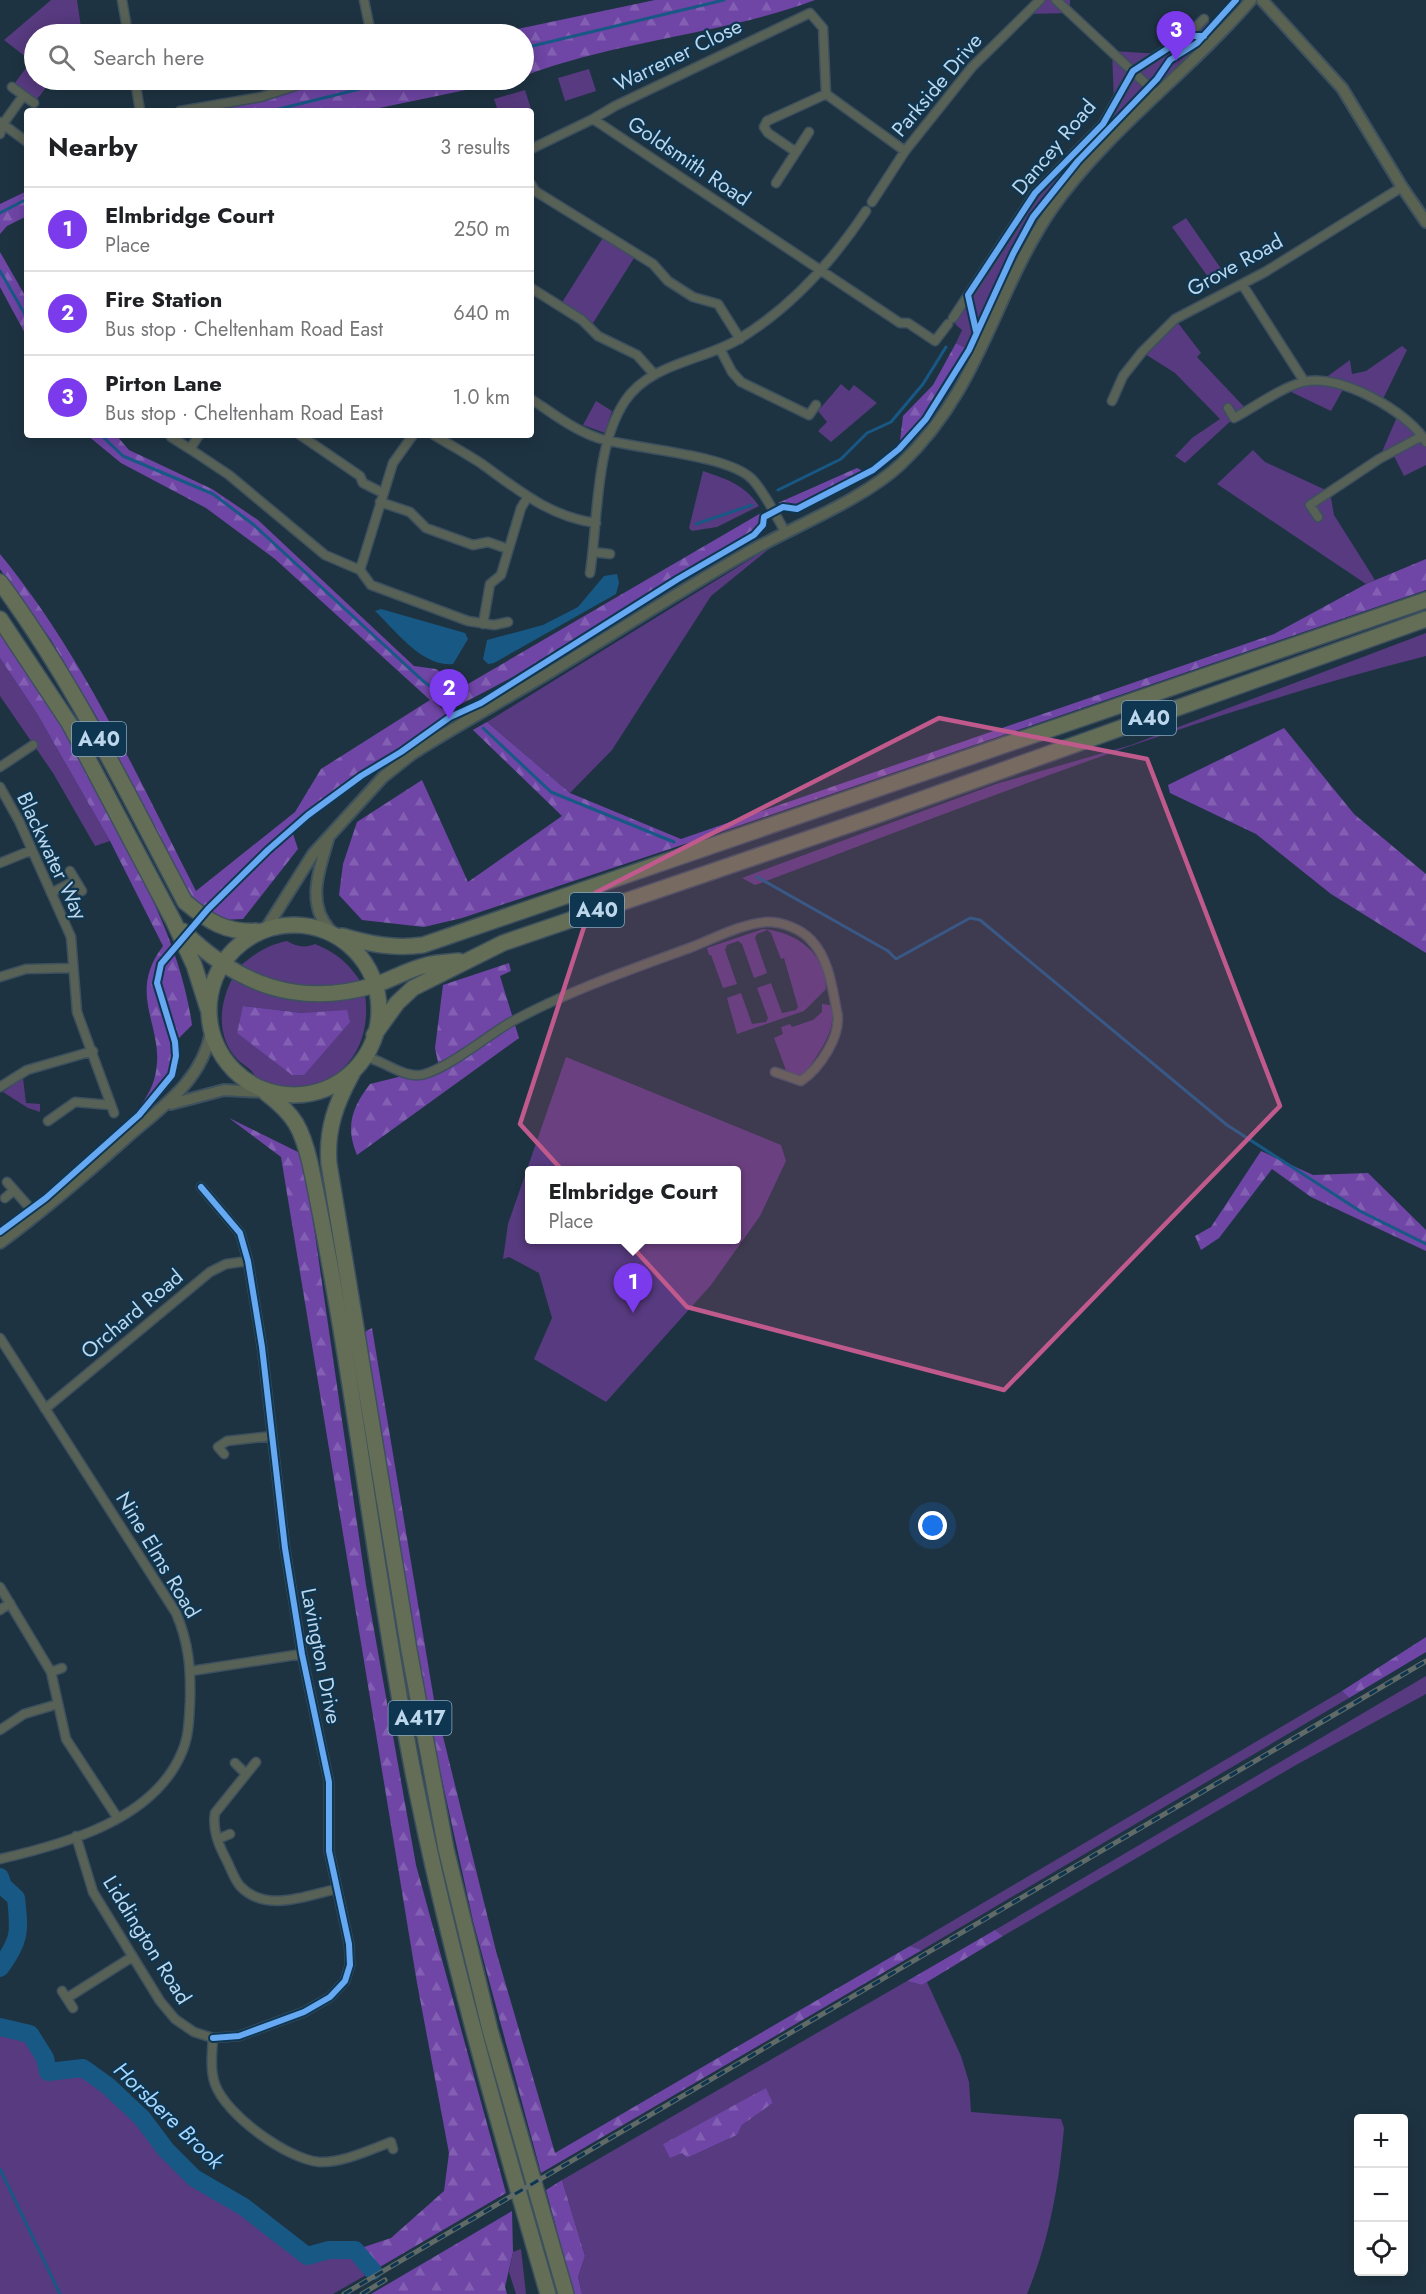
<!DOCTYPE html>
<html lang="en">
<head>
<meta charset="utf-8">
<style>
	body { margin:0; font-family:Jost,sans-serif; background:#f2f2f2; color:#202124 }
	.controls { position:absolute; right:18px; bottom:18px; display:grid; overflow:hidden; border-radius:6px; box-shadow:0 3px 15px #0003 }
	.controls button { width:54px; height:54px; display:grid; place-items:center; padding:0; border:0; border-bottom:2px solid #e0e0e0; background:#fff; color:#202124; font:30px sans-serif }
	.you { position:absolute; left:933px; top:1526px; width:21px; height:21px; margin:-15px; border:4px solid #fff; border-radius:50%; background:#1a73e8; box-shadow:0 0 0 9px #1a73e833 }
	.badge { display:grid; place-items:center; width:39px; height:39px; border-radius:50%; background:#7c3aed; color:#fff; font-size:20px; font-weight:700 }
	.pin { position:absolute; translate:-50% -50px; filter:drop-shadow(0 2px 3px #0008) }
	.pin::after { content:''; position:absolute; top:32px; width:21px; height:18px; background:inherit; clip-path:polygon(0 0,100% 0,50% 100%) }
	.popup { position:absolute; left:525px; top:1166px; width:216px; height:78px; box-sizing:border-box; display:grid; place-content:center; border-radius:6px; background:#fff; filter:drop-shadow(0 2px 4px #0005); font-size:20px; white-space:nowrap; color:#757577 }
	.popup b { font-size:22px; color:#202124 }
	.popup::after { content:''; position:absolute; left:50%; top:100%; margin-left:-12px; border:12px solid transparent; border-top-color:#fff }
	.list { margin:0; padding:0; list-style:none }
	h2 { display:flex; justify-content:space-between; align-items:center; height:78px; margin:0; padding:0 24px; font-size:26px }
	h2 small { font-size:20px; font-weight:400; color:#757577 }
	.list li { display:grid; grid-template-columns:39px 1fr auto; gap:18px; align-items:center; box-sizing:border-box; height:84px; padding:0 24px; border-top:2px solid #e0e0e0 }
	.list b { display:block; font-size:22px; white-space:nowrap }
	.list p { margin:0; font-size:20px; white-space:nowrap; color:#757577 }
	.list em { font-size:20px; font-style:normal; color:#757577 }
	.icon { flex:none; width:33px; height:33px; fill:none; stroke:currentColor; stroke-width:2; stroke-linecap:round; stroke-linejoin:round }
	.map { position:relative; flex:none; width:1426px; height:2294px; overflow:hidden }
	.search { position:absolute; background:#fff; box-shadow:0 3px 15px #0003; left:24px; top:24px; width:510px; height:66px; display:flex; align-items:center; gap:15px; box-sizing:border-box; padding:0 21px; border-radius:33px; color:#757577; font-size:22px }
	.panel { position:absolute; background:#fff; box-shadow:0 3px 15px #0003; left:24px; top:108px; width:510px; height:330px; border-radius:6px }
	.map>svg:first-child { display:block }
</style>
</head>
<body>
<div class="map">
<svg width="1426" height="2294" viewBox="0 0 1426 2294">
	<defs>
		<pattern id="forest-firs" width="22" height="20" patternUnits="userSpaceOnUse" patternTransform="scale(1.5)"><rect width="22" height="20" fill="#6f45a5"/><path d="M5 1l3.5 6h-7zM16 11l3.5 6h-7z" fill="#825fb2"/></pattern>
	</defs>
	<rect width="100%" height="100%" fill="#1e3342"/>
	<path fill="#573a7f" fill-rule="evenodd" d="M 51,0 L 77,0 L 82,34 L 59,34 L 53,31 L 50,34 L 34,34 L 34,80 L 52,80 L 34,103 L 12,87 L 31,61 L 4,40 Z
		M 1040,0 L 1070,0 L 1070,13 L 1026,14 Z
		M 1204,19 L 1223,31 L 1158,95 L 1052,209 L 983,348 L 969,350 L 956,343 L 962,330 L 955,324 L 1035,193 L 1103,124 L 1114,103 L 1112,51 L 1161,54 Z
		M 589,69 L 596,91 L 565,101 L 558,78 Z
		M 525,90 L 532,112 L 498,111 L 494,99 Z
		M 1186,218 L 1224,273 L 1211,281 L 1172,227 Z
		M 604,236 L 636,255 L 593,323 L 561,304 Z
		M 1175,319 L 1201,353 L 1197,357 L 1248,411 L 1234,418 L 1185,463 L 1175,456 L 1192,438 L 1220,419 L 1175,373 L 1142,352 Z
		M 1402,346 L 1407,350 L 1381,403 L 1345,386 L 1331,411 L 1287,390 L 1321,381 L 1350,360 L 1352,374 L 1366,371 Z
		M 841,384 L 849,391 L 854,385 L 877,403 L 831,442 L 818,431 L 827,422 L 818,411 Z
		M 596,401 L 612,411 L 605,433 L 583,425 Z
		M 1399,412 L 1422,435 L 1426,434 L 1426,465 L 1404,476 L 1392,452 L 1379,459 Z
		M 1253,450 L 1265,462 L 1330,492 L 1334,515 L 1375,580 L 1366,584 L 1217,484 Z
		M 703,471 C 727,479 745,485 759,506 L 717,527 L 692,531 L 689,528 Z
		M 775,544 L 711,596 L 612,750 L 570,793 L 487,722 Z
		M 1426,633 L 1426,656 C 1197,714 977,802 755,885 L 742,878 L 996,784 L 1131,745 Z
		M 0,658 L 36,712 L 110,841 L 95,846 L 53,773 L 0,696 Z
		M 763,929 C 796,932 826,953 826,989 L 804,1011 L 737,1034 L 727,998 L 741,993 L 752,1024 L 766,1022 L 768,1018 L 757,988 L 771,983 L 782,1013 L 796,1010 L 798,1007 L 784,958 L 781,959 L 771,933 L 767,930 L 757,934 L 755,938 L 767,973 L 754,978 L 742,944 L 738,941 L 727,945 L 725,950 L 737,984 L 723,988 L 711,955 L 709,955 L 707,948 Z
		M 287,941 C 296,947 306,948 315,944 C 337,953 348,963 361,982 C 314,992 282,985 239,967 C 254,954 267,945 287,941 Z
		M 232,979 L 268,994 L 304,1000 L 365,994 C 375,1063 320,1106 256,1078 C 251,1067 245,1067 237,1059 C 216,1037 219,1004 232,979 ZM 244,1006 L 303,1013 L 237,1033 Z
		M 822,1004 L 830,1005 C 839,1030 818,1052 806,1073 L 798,1077 L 787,1073 L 774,1038 L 783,1034 L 781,1027 L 790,1024 L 792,1027 L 813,1020 L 822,1012 Z
		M 566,1057 L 781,1145 L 786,1161 L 760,1216 L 711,1285 L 606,1402 L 534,1359 L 552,1318 L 539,1273 L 509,1257 L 503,1259 L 508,1224 ZM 530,1170 L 736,1170 L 736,1240 L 530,1240 Z
		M 23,1078 L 26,1103 L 40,1104 L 40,1112 L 28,1108 L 3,1092 Z
		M 1426,1676 L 1426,1694 L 1296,1765 L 1003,1936 L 995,1930 Z
		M 1342,1691 L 1349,1698 L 922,1950 L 910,1946 Z
		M 907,1981 L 922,1985 L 927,1982 L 961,2056 L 969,2082 L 971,2112 L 1061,2119 L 1064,2128 C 1059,2184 1049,2242 1027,2294 L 582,2294 L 578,2277 L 585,2256 L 562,2180 ZM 766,2089 L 773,2103 L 742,2125 L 737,2135 L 687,2158 L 682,2153 L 663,2144 Z
		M 0,2027 L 30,2034 L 45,2058 L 48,2072 L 83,2068 L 108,2086 L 142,2118 L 166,2150 L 194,2178 L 244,2207 L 307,2256 L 329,2250 L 355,2250 L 373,2271 L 333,2294 L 0,2294 Z
		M 521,2249 L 526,2294 L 516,2294 L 509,2272 L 513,2252 Z"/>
	<path fill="url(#forest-firs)" d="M 655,0 L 815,0 C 721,35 618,40 524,76 L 524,34 L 494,34 Z
		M 314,80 L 514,80 L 365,111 L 180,111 L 261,97 Z
		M 27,191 L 27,216 L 7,226 L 0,234 L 0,204 Z
		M 0,252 L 27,299 L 27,337 L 0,287 Z
		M 956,343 L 969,350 C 949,387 927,418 899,449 L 903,416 L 933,385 Z
		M 87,435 L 116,435 L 129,450 L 212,489 L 258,520 L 414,666 L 436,669 L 461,688 L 761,513 L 757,528 L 513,677 L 450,710 L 434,702 L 449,714 L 291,828 L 298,849 L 243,919 L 220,920 L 189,897 L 99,721 L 51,640 L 0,569 L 0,554 C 83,655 137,776 196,891 L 295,812 L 321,769 L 430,700 L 275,559 L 206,508 L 121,463 Z
		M 857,468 L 865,472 L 794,510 L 778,503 Z
		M 1426,559 L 1426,590 L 703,838 L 462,918 L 424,927 L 362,920 L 339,895 L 343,864 L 357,822 L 422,780 L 468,882 L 562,816 L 473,730 L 487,722 L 570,793 L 681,839 L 1274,634 L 1366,584 Z
		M 0,628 C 39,681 69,740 100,797 C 138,869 181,944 192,1025 L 175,1042 L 176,1056 L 172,1075 L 131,1121 C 138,1109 150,1094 154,1080 C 169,1029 124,998 163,946 L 110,841 L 36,712 L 0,658 Z
		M 1284,728 L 1354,814 L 1426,874 L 1426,953 L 1331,894 L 1256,834 L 1170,793 L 1168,785 Z
		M 509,963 L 511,971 L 500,976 L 519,1038 L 357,1155 C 345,1127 352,1107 370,1084 L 439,1067 L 435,1048 L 443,985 Z
		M 243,1006 L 303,1013 L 347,1010 L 350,1022 L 304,1075 L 292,1075 L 237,1033 Z
		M 229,1118 L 300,1153 L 312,1214 L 366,1585 L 416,1865 L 506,2193 L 373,2271 L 355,2250 L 391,2238 L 444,2191 L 449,2153 L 417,1983 L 281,1157 Z
		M 1261,1151 L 1313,1175 L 1368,1173 L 1426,1230 L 1426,1251 L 1311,1197 L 1272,1169 L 1219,1238 L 1201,1250 L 1195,1236 L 1211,1227 Z
		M 372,1328 L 434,1700 L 496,1951 L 555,2153 L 910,1946 L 922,1950 L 541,2173 L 473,1921 L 425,1702 L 363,1333 Z
		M 1426,1637 L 1426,1652 L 1349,1698 L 1342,1691 Z
		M 995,1930 L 1003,1936 L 922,1985 L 907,1981 Z
		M 766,2088 L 773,2103 L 742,2125 L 737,2135 L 687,2158 L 682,2153 L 670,2158 L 663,2144 Z
		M 562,2180 L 585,2256 L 578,2277 L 582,2294 L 574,2294 L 546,2190 Z
		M 512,2211 L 513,2252 L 505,2287 L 507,2294 L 371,2294 Z"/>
	<path fill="#185884" d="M 617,574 L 619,583 L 616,594 L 494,663 L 488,664 L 483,659 L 487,640 L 543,625 L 578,607 L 604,576 Z
		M 381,609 L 465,633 L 468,639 L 453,664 C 422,667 396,631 375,611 Z"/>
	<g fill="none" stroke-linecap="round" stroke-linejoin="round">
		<path stroke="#185884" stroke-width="3" d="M 524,48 L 724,0
			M 271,111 L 396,80
			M 0,213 L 27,199
			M 0,271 L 27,318
			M 101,435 L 123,456 L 213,494 L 254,525 L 422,680 L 454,705
			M 778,490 L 841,459 L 867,433 L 891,422 L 923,384 L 946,347
			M 696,524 L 752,505
			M 483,728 L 551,792 L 674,842
			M 757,877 L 888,951 L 896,959 L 970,918 L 980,920 L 1227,1125 L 1360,1211 L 1426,1244
			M 0,2169 L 60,2294"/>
		<path stroke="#185884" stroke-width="18" d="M 0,1877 L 3,1886 L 16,1898 C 20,1934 20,1939 0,1968
			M 0,2027 L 30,2034 L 45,2058 L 48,2072 L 83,2068 L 108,2086 L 142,2118 L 166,2150 L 194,2178 L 244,2207 L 307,2256 L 329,2250 L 355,2250 L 373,2271"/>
		<g stroke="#3d505e" stroke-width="11">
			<path id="street" d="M 122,0 L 128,34
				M 364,0 L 371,34
				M 1056,0 L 1158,95
				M 135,80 L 140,111
				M 12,87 L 34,103
				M 180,111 L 261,97 L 314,80
				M 593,119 L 615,106 L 810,13 L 823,28 L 826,94 L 905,151
				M 0,122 L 27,142
				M 0,134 L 3,124 L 23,96
				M 531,149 L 593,119 L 900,323 L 908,323 L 935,341 L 948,324
				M 796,152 L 768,133 L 764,127 L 767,121 L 826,94
				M 776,183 L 809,132
				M 531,184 L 535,191 L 653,264 L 668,281 L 693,297 L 718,304 L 740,339
				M 872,202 L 905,151 L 972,67 L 1040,0
				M 1242,284 L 1304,381
				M 531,288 L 582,320 L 598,336 L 637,355 L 654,374
				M 953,318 L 1035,193 L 1103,124 L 1133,71 L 1187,36 L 1204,19
				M 720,349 L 732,372 L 741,382 L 809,415 L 816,405
				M 531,399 C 552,413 574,430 598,438 C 633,449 727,454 752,479 C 766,494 775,515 786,533
				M 1112,401 L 1123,376 L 1142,352 L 1175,319 L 1265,272 L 1402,187
				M 1228,408 L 1234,418 C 1255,407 1280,388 1303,382 C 1338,372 1409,412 1426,442
				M 199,435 L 190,449 L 229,475 L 325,555 L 360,570 L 371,585 L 468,621 L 494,625 L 508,622
				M 300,435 L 360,476 L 363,483 L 383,493
				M 434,435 C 450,445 467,454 482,464 C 518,490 550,517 596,523
				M 171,437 L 190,449
				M 380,502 L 410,512 L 426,528 L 473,545 L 488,542 L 508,549
				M 1318,517 L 1310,505 L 1379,459 L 1422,436
				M 593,552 L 610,554
				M 360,570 L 393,463 L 413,435
				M 590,573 C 598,521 595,446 625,401 C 650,363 703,361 739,339 C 792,307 832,262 866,211
				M 483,624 L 490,584 L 501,575 L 521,508 L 527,498
				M 0,767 L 33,745
				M 0,787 L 19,821 L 71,937 L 77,1012 L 114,1113
				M 0,863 L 32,850
				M 70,871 L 82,891
				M 51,893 L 75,881
				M 0,977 L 26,969 L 72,968
				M 366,1057 C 385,1061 405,1080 425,1074 C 451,1066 487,1036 511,1022 C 568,991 632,969 692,947 C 715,938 741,924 766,922 C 781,921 801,929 811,940 C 829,959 832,987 837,1012 C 842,1035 820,1068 801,1081 L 775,1072
				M 0,1087 L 27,1070 L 93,1051
				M 48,1121 L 75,1102 L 110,1105
				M 7,1182 L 37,1216
				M 201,1187 L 240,1233 L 248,1261 L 262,1347 L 285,1548 L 302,1654 L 329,1782 L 329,1851 L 349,1944 L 350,1965 L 345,1981 L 330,1997 L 304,2012 L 239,2036 L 213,2038
				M 5,1198 L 14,1190
				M 0,1338 L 176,1613 C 189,1643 191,1670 190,1702 C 189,1719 189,1736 182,1752 C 154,1820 65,1844 0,1859
				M 45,1409 L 210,1272 L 226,1264 L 248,1261
				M 224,1454 L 218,1447 L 227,1441 L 272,1436
				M 0,1587 L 51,1672 L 66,1739 L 117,1817
				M 0,1610 L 10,1603
				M 191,1671 L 302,1654
				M 51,1672 L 62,1668
				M 0,1730 L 24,1714 L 58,1704
				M 256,1762 L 215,1813 C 212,1830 219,1846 227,1861 C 231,1869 234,1879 240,1886 C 265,1913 306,1896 336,1889
				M 235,1763 L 246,1774
				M 76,1836 L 93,1892 L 160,2001 L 175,2019 L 194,2032 L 213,2038 C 212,2053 210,2070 215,2084 C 226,2115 287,2159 319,2162 C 343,2163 369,2150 391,2142 L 393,2149
				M 218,1839 L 230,1834
				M 62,1991 L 73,2008
				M 67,1998 L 132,1957"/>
		</g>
		<g stroke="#3d505e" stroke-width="14">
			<path id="secondary" d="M 1262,0 L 1342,88 L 1402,187 L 1426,222
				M 328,840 C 319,870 306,904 330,930
				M 267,927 L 313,854 L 383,777 L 412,754 C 456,726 502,701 547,674 C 613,634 678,592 745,554 C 792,527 863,500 901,464 C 981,388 993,296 1051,210 C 1105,132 1189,72 1251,0
				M 171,1104 L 224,1090 L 262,1092
				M 0,1243 C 43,1211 84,1176 124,1140 C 160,1108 201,1083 211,1032"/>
		</g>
		<g stroke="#3d505e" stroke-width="18">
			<path id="highway" d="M 0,582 C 74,682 127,793 185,902 C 208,921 226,933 256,931
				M 0,619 L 69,723 L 174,922 L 194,965 L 208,1009
				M209 1010a85 85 0 1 1 170 0a85 85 0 1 1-170 0Z
				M 183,931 C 238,985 299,1008 375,985 C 393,979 409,969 427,965 C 437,962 449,962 459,961
				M 342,936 C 370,944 393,949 423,945 L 1426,600
				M 374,1035 L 397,1003 L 413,988 L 503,943 L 872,817 L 1426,619
				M 352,1074 C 336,1103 326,1130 329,1164 L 409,1650 L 446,1849 L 490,2030 L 566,2294
				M 266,1093 C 295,1115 302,1129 310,1163 C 353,1366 374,1573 414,1777 C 449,1952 498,2122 548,2294"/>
		</g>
		<use href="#street" stroke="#586156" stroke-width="8"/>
		<use href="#secondary" stroke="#5a6352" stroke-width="10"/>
		<use href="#highway" stroke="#646e57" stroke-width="15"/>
		<g stroke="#606b67" stroke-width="5">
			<path id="rail" d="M 344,2294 L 1426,1661
				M 362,2294 L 385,2280"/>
		</g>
		<use href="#rail" stroke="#0f3651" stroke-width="3" stroke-dasharray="9" stroke-linecap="butt"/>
		<g stroke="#0f3651" stroke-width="10">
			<path id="cycleway" d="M 976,331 L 968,295 L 1035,193 L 1103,124 L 1133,71 L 1187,36 L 1204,36
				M 201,1187 L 240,1233 L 248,1261 L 262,1347 L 285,1548 L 302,1654 L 329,1782 L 329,1851 L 349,1944 L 350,1965 L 345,1981 L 330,1997 L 304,2012 L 239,2036 L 213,2038
				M 0,1232 L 46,1198 L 139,1115 L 172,1075 L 176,1056 L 175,1042 L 157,983 L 161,964 L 208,909 L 268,850 L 308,815 L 361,776 L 401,752 L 450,717 L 481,703 L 678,579 L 754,535 L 763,525 L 764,517 L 783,507 L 797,509 L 873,470 L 899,449 L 926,419 L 969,350 L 1013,254 L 1033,217 L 1078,161 L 1157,79 L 1170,60 L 1197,43 L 1236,0"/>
		</g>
		<use href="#cycleway" stroke="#66a8f1" stroke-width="6"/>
	</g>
	<path fill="#c05a8d" fill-opacity="0.2" stroke="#c05a8d" stroke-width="4.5" stroke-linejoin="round" d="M 939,718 L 1147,759 L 1280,1106 L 1004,1390 L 687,1307 L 520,1124 L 595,893 Z"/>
	<g text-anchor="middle" stroke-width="4.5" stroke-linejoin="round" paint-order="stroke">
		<g fill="#0f3651" stroke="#88a6bd" stroke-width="1.5">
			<rect x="1122" y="701" width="54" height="34" rx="4.5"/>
			<rect x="72" y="722" width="54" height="34" rx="4.5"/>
			<rect x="570" y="893" width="54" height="34" rx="4.5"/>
			<rect x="388.5" y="1701" width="63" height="34" rx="4.5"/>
		</g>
		<g font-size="20" font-weight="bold" fill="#bcd6eb">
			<text x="1149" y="725">A40</text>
			<text x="99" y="746">A40</text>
			<text x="597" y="917">A40</text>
			<text x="420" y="1725">A417</text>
		</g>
		<g font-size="21" fill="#bcd6eb" stroke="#0f3651">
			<text transform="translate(678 55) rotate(-26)" y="7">Warrener Close</text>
			<text transform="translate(937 85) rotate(-50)" y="7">Parkside Drive</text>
			<text transform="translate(1054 147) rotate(-50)" y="7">Dancey Road</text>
			<text transform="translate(689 161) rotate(34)" y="7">Goldsmith Road</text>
			<text transform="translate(1235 265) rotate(-29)" y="7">Grove Road</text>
			<text transform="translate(52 856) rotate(65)" y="7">Blackwater Way</text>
			<text transform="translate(132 1314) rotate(-40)" y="7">Orchard Road</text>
			<text transform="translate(158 1555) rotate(59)" y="7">Nine Elms Road</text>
			<text transform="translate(321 1656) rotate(79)" y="7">Lavington Drive</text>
			<text transform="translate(147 1940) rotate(58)" y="7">Liddington Road</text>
		</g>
		<g font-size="22" font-style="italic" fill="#a2d5ff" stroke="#0f3651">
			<text transform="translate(169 2115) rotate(44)" y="8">Horsbere Brook</text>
		</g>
	</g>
</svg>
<div class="controls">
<button>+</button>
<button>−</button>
<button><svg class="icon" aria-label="locate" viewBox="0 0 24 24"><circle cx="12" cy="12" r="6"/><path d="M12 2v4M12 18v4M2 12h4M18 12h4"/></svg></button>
</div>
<div class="you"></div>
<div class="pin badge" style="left:633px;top:1313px">1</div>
<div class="popup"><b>Elmbridge Court</b>Place</div>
<div class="pin badge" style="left:449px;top:719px">2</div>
<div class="pin badge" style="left:1176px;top:61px">3</div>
<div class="search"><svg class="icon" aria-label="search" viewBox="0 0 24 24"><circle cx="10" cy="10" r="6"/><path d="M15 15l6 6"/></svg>Search here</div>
<section class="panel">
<h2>Nearby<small>3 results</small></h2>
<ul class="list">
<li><span class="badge">1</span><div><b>Elmbridge Court</b><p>Place</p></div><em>250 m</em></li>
<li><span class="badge">2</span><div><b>Fire Station</b><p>Bus stop · Cheltenham Road East</p></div><em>640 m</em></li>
<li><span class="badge">3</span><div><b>Pirton Lane</b><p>Bus stop · Cheltenham Road East</p></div><em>1.0 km</em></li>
</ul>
</section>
</div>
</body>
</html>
